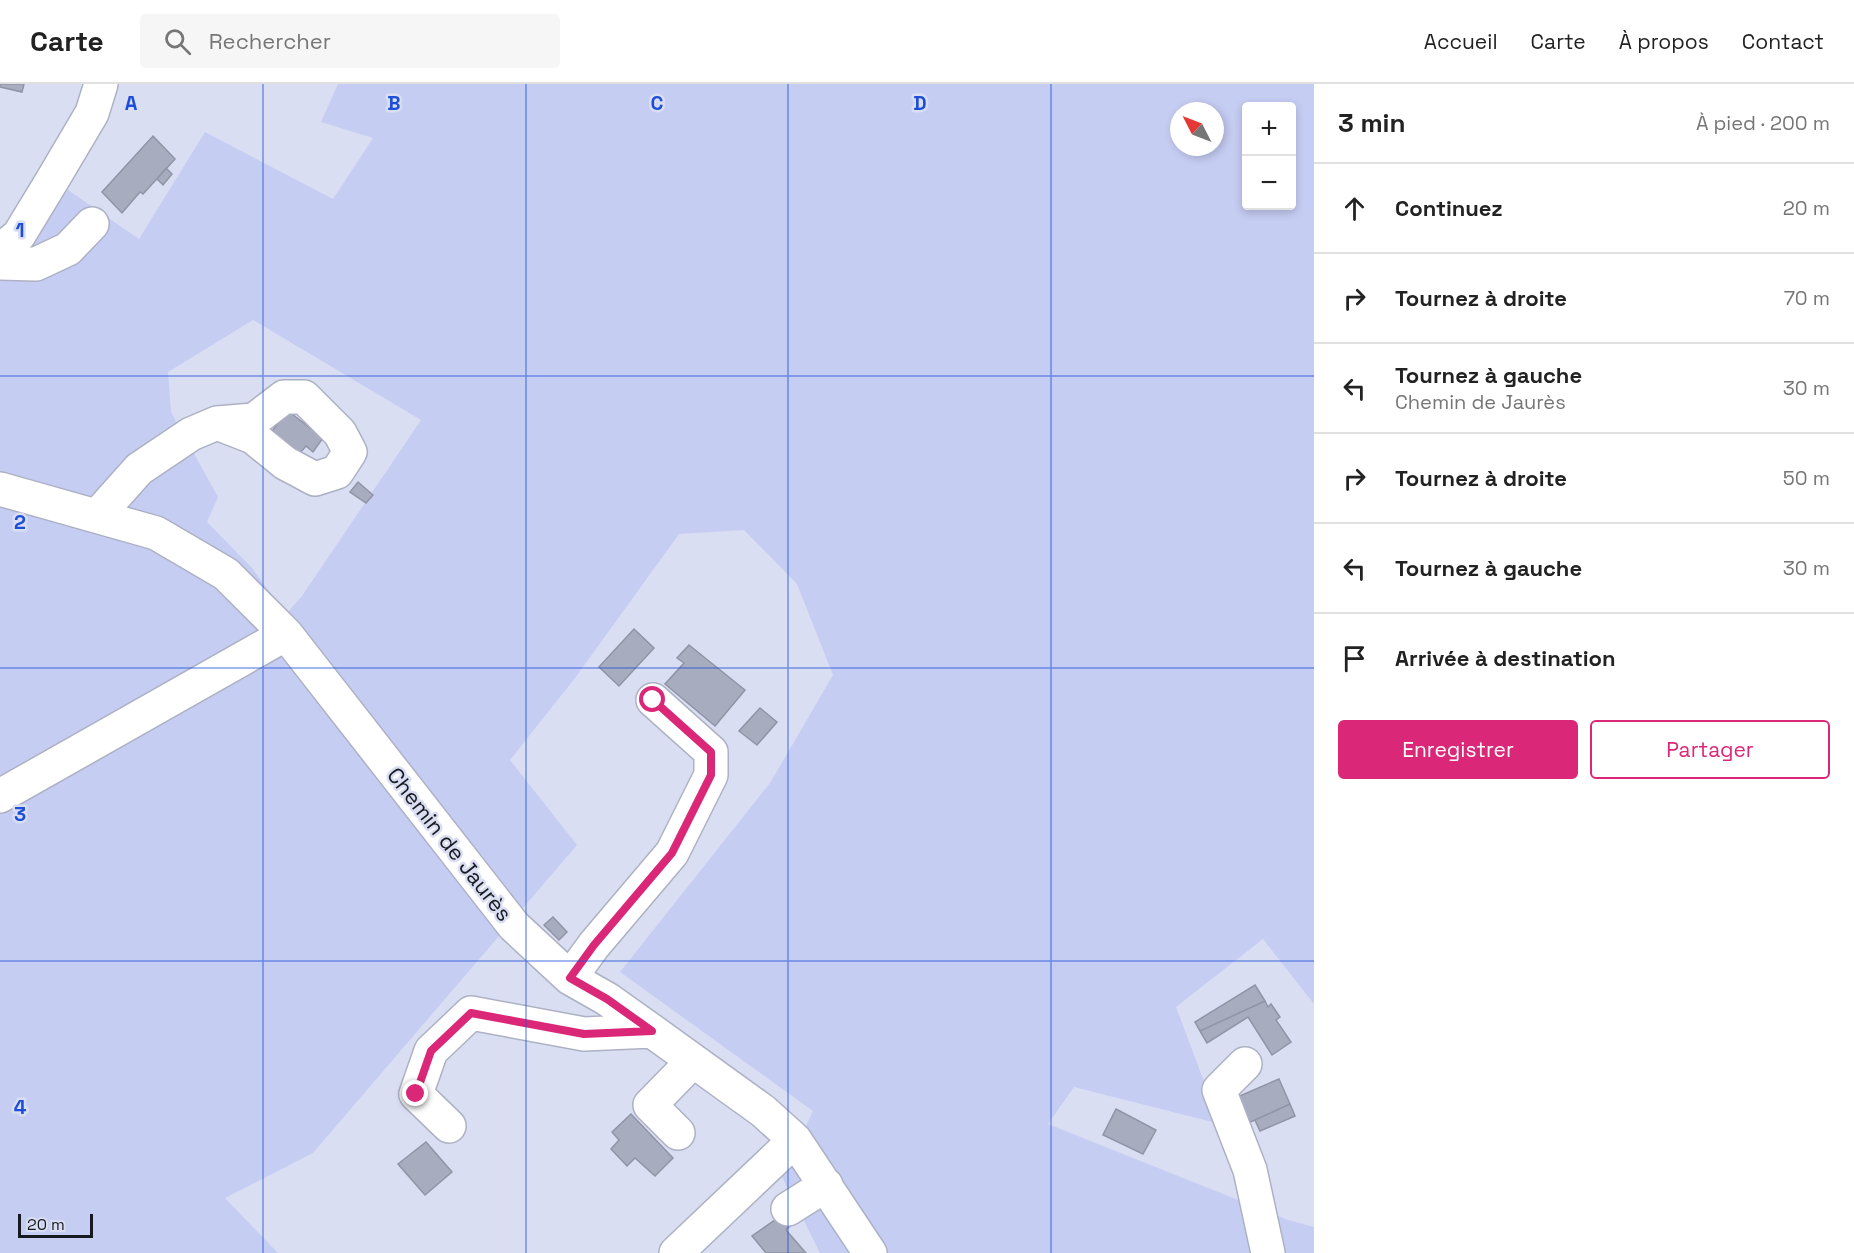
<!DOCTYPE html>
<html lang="fr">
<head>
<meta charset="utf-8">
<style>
	body { margin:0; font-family:"Space Grotesk",sans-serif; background:#f6f6f6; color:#222 }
	.controls { position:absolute; right:18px; top:18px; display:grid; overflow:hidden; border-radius:6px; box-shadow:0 3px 9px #0003 }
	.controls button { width:54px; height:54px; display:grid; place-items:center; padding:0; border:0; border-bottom:2px solid #e0e0e0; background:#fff; color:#222; font:30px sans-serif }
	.compass { position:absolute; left:1170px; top:18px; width:54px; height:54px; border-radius:50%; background:#fff; box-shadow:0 3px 9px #0003; rotate:312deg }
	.scale { position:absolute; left:18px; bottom:15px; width:75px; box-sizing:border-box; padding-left:6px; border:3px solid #181a21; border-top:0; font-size:16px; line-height:21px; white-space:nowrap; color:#181a21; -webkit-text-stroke:4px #dadef2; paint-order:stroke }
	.stop { position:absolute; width:18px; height:18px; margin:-14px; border:4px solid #db2777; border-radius:50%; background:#fff }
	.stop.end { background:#db2777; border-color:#fff; box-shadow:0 2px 6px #0008 }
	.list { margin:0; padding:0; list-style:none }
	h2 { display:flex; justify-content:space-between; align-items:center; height:78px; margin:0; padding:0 24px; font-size:26px }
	h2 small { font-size:20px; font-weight:400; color:#767676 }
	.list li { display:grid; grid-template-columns:39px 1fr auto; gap:18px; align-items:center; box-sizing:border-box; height:90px; padding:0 24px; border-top:2px solid #e0e0e0 }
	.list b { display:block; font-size:22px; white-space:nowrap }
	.list p { margin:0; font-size:20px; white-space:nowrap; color:#767676 }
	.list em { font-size:20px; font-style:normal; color:#767676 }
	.actions { display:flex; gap:12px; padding:18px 24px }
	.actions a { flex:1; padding:14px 0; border:2px solid #db2777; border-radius:6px; text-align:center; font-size:21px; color:#db2777 }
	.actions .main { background:#db2777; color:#fff }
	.icon { flex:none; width:33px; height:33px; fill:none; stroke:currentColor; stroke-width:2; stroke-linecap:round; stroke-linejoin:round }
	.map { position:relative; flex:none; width:1314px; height:1169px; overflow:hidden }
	header { display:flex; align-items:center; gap:36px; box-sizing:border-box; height:84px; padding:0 30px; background:#fff; border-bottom:2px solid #e0e0e0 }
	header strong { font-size:28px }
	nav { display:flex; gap:33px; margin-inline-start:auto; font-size:21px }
	.search { width:420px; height:54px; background:#f6f6f6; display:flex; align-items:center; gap:15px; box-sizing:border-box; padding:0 21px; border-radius:6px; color:#767676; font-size:22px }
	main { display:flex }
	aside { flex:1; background:#fff }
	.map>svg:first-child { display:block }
</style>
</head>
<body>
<header>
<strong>Carte</strong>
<div class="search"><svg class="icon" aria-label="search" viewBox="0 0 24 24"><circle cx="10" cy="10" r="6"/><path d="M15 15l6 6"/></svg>Rechercher</div>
<nav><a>Accueil</a><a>Carte</a><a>À propos</a><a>Contact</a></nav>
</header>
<main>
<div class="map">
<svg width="1314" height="1169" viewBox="0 0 1314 1169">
	<rect width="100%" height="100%" fill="#dadef2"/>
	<path fill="#c6cdf3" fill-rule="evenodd" d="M 338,0 L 1314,0 L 1314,920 L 1263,855 L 1176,923 L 1220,1040 L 1074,1003 L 1048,1040 L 1288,1136 L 1314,1143 L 1314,1169 L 820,1169 L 782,1093 L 813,1027 L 620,888 L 770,699 L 833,591 L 797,500 L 744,446 L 679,450 L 575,594 L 510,676 L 577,761 L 313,1069 L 225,1114 L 278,1169 L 0,1169 L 0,189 L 68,106 L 139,155 L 205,48 L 333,115 L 373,54 L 321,38 ZM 1246,22 L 1292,22 L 1292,122 L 1246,122 ZM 1179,27 L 1215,27 L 1215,63 L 1179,63 ZM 253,236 L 421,336 L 302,512 L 286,530 L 252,484 L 207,438 L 218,413 L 171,328 L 168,288 Z"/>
	<path fill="#a8acbf" stroke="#9094a6" stroke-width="1.5" d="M 0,0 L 24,0 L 22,8 L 0,3 Z
		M 153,52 L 175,75 L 143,110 L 140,108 L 122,129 L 102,108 Z
		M 166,84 L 172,90 L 163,101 L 157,95 Z
		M 288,327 L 323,354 L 313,368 L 306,362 L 300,369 L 284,356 L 279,360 L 268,352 Z
		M 358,398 L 373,411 L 366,419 L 350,408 Z
		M 634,545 L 654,564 L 619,602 L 599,583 Z
		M 689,561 L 745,606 L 715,642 L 665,600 L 684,579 L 677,574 Z
		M 760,624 L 777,638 L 757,661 L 739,647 Z
		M 553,833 L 567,848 L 559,856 L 544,841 Z
		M 1255,901 L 1265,917 L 1200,947 L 1195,938 Z
		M 1265,917 L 1268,923 L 1271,920 L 1280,933 L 1276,936 L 1291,958 L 1272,971 L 1248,933 L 1207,959 L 1200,947 Z
		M 1279,995 L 1290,1020 L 1244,1041 L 1233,1015 Z
		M 1290,1020 L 1295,1032 L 1260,1047 L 1255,1036 Z
		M 1116,1025 L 1156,1046 L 1143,1070 L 1103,1051 Z
		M 631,1030 L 673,1074 L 655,1092 L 635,1074 L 627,1082 L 611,1065 L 619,1056 L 612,1048 Z
		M 426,1058 L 452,1088 L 425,1111 L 398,1080 Z
		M 782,1131 L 790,1142 L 786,1146 L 806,1169 L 766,1169 L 752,1152 Z"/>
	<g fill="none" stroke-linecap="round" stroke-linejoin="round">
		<g stroke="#adb1c4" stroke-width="36">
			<path id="minor" d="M 0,167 L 19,151 L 53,95 L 92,29 L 101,0
				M 0,179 L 36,180 L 68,165 L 92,140
				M 0,405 L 156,449 L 226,490 L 286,550 L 514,842 L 570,894 L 607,915 L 652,947 L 763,1027 L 795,1056 L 870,1169
				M 97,432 L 139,385 L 191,350 L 217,339 L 253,353 L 285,379 L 315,395 L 337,388 L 350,368 L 340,349 L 304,313 L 284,313 L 254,336 L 217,339
				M 0,712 L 286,550
				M 570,894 L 594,861 L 672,769 L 711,691 L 711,668 L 653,616
				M 1245,980 L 1219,1006 L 1250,1086 L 1268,1169
				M 449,1042 L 416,1010 L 431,967 L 471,929 L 584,950 L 652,947
				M 678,1049 L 650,1021 L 693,977
				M 788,1125 L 826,1101
				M 676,1169 L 795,1056"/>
		</g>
		<use href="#minor" stroke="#fff" stroke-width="33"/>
	</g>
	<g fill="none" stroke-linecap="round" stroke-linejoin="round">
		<path stroke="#db2777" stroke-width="8" d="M 416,1010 L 431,967 L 471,929 L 584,950 L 652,947 L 607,915 L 570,894 L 594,861 L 672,769 L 711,691 L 711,668 L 653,616"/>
	</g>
	<path fill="none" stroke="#1d4ed8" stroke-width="1.5" stroke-opacity="0.55" d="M 263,0 L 263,1169M 526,0 L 526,1169M 788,0 L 788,1169M 1051,0 L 1051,1169M 0,292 L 1314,292M 0,584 L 1314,584M 0,877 L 1314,877"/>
	<g text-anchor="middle" stroke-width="5" stroke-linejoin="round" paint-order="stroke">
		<g font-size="22" fill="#181a21" stroke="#dadef2">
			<text transform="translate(450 760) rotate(52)" y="8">Chemin de Jaurès</text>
		</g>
	</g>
	<g font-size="20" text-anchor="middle" font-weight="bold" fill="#1d4ed8" stroke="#dadef2" stroke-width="5" stroke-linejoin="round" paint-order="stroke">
		<text x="131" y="26">A</text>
		<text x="394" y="26">B</text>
		<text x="657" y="26">C</text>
		<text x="920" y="26">D</text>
		<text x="20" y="153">1</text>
		<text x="20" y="445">2</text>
		<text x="20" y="737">3</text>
		<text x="20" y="1030">4</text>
	</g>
</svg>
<div class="controls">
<button>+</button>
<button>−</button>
</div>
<svg class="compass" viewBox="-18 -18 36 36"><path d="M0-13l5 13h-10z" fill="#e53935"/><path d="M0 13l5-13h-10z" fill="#767676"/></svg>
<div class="scale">20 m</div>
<div class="stop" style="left:653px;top:616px"></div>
<div class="stop end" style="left:416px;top:1010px"></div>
</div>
<aside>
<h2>3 min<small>À pied · 200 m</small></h2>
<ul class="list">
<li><svg class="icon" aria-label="ahead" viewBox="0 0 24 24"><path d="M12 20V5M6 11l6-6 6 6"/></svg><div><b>Continuez</b></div><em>20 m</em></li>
<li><svg class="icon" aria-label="right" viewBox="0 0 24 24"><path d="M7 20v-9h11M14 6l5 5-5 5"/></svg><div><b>Tournez à droite</b></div><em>70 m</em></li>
<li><svg class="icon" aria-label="left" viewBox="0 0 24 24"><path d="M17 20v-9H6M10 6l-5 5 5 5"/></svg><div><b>Tournez à gauche</b><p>Chemin de Jaurès</p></div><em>30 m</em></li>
<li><svg class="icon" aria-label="right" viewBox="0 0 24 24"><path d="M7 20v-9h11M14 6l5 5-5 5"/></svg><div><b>Tournez à droite</b></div><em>50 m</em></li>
<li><svg class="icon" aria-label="left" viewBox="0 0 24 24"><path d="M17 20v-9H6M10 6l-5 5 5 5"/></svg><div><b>Tournez à gauche</b></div><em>30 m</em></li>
<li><svg class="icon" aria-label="arrive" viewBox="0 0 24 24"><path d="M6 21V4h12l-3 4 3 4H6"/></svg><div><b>Arrivée à destination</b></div></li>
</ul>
<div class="actions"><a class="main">Enregistrer</a><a>Partager</a></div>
</aside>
</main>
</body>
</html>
